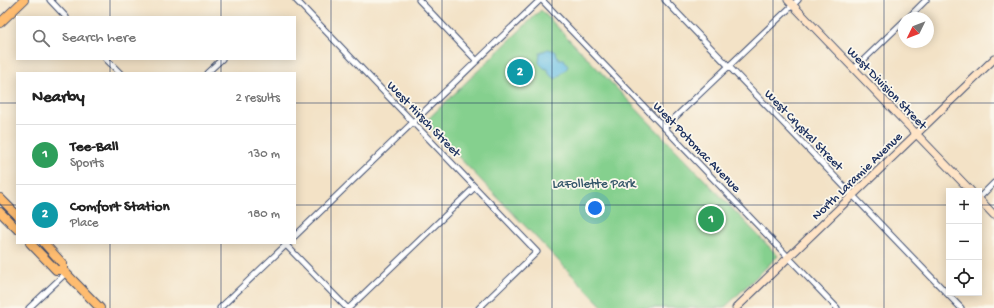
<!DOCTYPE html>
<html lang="en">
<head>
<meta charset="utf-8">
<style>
	body { margin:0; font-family:"Gochi Hand",sans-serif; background:#f6f6f6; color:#222 }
	.controls { position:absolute; right:12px; bottom:12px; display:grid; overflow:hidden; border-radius:0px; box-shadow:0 2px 10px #0003 }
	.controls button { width:36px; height:36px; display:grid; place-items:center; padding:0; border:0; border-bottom:1px solid #e0e0e0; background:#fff; color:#222; font:20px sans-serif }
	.compass { position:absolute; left:898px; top:12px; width:36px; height:36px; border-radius:50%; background:#fff; box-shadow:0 2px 10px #0003; rotate:227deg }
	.you { position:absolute; left:595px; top:208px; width:14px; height:14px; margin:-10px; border:3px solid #fff; border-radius:50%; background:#1a73e8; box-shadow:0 0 0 6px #1a73e833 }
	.badge { display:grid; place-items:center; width:26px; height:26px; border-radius:50%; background:#7c3aed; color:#fff; font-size:13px; font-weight:700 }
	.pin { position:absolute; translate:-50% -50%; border:2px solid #fff; box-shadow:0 1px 4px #0006 }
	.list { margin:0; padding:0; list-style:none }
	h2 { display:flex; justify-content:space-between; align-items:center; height:52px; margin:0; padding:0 16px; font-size:17px }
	h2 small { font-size:13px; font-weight:400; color:#767676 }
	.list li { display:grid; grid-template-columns:26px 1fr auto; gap:12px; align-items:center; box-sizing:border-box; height:60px; padding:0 16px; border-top:1px solid #e0e0e0 }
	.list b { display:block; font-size:15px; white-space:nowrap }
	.list p { margin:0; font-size:13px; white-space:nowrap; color:#767676 }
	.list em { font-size:13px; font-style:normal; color:#767676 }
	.icon { flex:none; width:22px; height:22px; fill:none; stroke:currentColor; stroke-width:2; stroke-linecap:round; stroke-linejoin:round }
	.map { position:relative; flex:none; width:994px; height:308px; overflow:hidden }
	.search { position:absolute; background:#fff; box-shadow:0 2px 10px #0003; left:16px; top:16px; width:280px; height:44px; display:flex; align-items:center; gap:10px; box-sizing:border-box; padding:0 14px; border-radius:0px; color:#767676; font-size:15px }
	.panel { position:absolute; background:#fff; box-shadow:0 2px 10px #0003; left:16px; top:72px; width:280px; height:172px; border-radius:0px }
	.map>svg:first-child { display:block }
</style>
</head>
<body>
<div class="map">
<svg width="994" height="308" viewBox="0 0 994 308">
	<rect width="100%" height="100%" fill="#fbf7ec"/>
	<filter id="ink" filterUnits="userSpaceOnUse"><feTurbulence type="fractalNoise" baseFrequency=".025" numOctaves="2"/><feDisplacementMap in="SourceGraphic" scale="8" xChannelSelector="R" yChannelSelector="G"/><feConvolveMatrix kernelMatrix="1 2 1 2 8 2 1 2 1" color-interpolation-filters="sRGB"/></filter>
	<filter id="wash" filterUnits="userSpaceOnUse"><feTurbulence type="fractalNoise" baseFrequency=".012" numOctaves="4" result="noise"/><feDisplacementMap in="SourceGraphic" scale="16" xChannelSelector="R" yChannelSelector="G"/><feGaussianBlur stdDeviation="0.9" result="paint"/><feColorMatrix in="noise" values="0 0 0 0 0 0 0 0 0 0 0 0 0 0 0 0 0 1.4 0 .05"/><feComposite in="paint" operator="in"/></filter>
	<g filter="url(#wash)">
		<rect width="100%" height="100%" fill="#f3e2c6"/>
		<path fill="#85d08e" stroke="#508076" d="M 541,10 L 778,256 L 724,308 L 604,308 L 425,122 Z"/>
		<path fill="#67bfe4" stroke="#4177a1" d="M 548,49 L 555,51 L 559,59 L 564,59 L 568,67 L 556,79 L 549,74 L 548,69 L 544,68 L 539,63 L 540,53 Z"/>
	</g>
	<g filter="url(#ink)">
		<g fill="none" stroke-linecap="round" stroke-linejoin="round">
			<g stroke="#3b4a6e" stroke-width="7">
				<path id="street" d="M 50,0 L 66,17
					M 296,0 L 537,252 L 479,308
					M 419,0 L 477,61
					M 542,0 L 837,308
					M 665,0 L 961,308
					M 908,18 L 926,0
					M 106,59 L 120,73
					M 854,69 L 904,21
					M 207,73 L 222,59
					M 665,127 L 798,0
					M 979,198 L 994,183
					M 295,236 L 540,0
					M 285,244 L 347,308
					M 29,308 L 66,273
					M 220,308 L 288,243
					M 349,308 L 475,187"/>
			</g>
			<g stroke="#3b4a6e" stroke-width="9">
				<path id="secondary" d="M 788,0 L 971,191
					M 979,199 L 994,215
					M 736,308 L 994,59"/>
			</g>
			<g stroke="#3b4a6e" stroke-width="10">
				<path id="primary" d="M 0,23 L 24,0
					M 0,198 L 17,215
					M 0,212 L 17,229
					M 30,243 L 56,270 L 63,270
					M 44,243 L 63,264 L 63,270 L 100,308"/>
			</g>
			<use href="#street" stroke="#fff" stroke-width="5"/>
			<use href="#secondary" stroke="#ffe4c6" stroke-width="7"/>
			<use href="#primary" stroke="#febc70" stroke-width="8"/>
		</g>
	</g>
	<path fill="none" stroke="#1b2f5e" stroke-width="1" stroke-opacity="0.55" d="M 110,0 L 110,17M 221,0 L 221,17M 331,0 L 331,308M 442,0 L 442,308M 552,0 L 552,308M 663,0 L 663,308M 773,0 L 773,308M 884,0 L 884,308M 110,59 L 110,73M 221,59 L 221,73M 0,103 L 17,103M 295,103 L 994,103M 0,205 L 17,205M 295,205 L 949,205M 979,205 L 994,205M 110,243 L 110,308M 221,243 L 221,308"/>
	<g text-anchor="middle" stroke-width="3.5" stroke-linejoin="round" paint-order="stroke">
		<g font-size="13" fill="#1b2f5e" stroke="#fbf7ec">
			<text transform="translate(888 87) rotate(46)" y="5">West Division Street</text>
			<text transform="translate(425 118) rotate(46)" y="5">West Hirsch Street</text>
			<text transform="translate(805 129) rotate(46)" y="5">West Crystal Street</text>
			<text transform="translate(698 146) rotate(46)" y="5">West Potomac Avenue</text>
			<text transform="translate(856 175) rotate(-44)" y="5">North Laramie Avenue</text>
		</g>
		<g font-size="13" fill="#36576a" stroke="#fbf7ec">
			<text x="594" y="187">LaFollette Park</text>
		</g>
	</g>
</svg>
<div class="controls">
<button>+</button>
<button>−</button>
<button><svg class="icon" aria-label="locate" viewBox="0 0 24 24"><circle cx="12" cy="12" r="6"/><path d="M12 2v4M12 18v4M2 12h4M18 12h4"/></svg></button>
</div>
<svg class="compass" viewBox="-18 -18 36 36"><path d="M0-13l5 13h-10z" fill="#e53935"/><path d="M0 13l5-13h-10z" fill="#767676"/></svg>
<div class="you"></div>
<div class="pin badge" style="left:711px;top:219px;background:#2e9e5b">1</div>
<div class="pin badge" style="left:520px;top:72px;background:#0f9aa8">2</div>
<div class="search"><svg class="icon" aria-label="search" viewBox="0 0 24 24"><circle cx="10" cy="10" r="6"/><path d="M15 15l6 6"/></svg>Search here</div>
<section class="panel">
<h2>Nearby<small>2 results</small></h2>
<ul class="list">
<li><span class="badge" style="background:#2e9e5b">1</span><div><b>Tee-Ball</b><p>Sports</p></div><em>130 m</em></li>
<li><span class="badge" style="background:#0f9aa8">2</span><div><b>Comfort Station</b><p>Place</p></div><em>180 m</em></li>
</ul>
</section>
</div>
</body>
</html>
